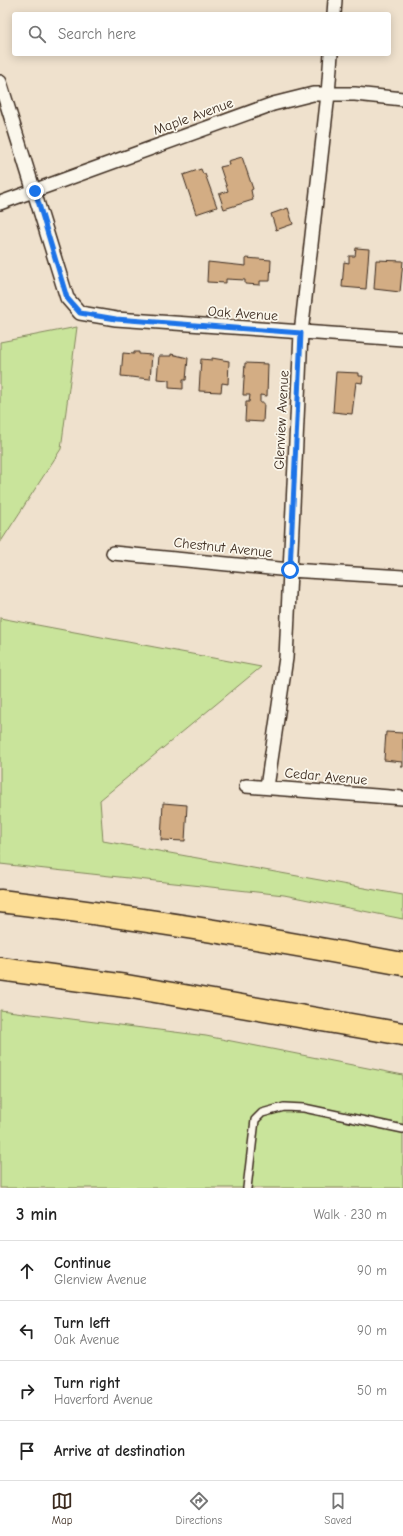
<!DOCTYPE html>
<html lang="en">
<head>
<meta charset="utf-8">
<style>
	body { margin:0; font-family:"Comic Neue",sans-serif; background:#f2f2f2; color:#222 }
	.stop { position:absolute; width:12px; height:12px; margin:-9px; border:3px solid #1a73e8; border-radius:50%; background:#fff }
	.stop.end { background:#1a73e8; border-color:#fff; box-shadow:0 1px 4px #0008 }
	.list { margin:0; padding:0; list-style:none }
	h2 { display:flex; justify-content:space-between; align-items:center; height:52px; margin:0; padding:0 16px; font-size:17px }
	h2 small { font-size:13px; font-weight:400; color:#767676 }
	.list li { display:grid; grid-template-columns:26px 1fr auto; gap:12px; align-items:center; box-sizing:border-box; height:60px; padding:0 16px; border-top:1px solid #e0e0e0 }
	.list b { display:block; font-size:15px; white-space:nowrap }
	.list p { margin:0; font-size:13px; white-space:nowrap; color:#767676 }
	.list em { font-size:13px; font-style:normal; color:#767676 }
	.icon { flex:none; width:22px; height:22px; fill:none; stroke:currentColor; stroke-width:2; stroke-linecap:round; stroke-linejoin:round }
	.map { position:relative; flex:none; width:403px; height:1188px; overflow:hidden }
	.search { position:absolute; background:#fff; box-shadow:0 2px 10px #0003; left:12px; right:12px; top:12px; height:44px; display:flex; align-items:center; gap:10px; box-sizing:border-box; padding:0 14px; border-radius:4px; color:#767676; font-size:15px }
	.sheet { height:292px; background:#fff }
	nav { display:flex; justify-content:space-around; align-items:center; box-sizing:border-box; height:56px; border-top:1px solid #e0e0e0; background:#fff; font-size:11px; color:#767676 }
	nav a { display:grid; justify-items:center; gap:2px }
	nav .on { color:#3b2a1e }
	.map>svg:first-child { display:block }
</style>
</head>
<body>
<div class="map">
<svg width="403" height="1188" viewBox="0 0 403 1188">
	<rect width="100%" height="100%" fill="#efe1cd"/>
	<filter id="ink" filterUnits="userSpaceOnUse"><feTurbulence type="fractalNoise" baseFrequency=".025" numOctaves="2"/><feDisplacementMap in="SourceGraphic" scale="8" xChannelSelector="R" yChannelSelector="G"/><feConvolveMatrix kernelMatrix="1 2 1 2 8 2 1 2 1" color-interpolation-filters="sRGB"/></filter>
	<g filter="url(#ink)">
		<path fill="#c9e49b" stroke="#82875c" d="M 77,327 L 61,449 L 0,543 L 0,342 Z
			M 0,618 L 261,667 L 100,800 L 103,841 L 403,895 L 403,919 L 284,895 L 0,864 Z
			M 0,1010 L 206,1036 L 403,1075 L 403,1188 L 0,1188 Z"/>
		<path fill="#d3ad84" stroke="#3b2a1e" d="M 242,157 L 253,189 L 251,190 L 253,200 L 224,209 L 219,194 L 228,191 L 220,167 L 229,165 L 228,161 Z
			M 201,169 L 203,174 L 205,174 L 217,207 L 196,214 L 183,175 Z
			M 288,208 L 293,224 L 276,230 L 271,214 Z
			M 356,248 L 369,249 L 366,289 L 342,287 L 344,262 L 349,263 L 349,256 L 355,256 Z
			M 246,258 L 271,260 L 270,281 L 260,281 L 260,285 L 245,284 L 245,280 L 226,279 L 226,283 L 207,282 L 208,262 L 246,266 Z
			M 376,260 L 403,261 L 400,292 L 374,289 Z
			M 134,352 L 139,352 L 139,354 L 152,355 L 150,379 L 121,376 L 123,353 L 134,354 Z
			M 171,354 L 188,358 L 186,380 L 183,380 L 183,389 L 169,388 L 169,380 L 157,379 L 159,356 L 171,356 Z
			M 212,358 L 229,361 L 228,384 L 222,383 L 221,392 L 199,391 L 201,359 L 212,360 Z
			M 245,363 L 268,364 L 267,396 L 260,395 L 260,403 L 264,403 L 263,422 L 245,421 L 246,402 L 249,402 L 250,395 L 243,395 Z
			M 336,372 L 359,373 L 359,376 L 363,376 L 362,383 L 356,382 L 352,414 L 333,412 Z
			M 386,732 L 403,733 L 403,767 L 401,767 L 402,762 L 384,760 Z
			M 163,803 L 187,805 L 185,841 L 161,840 Z"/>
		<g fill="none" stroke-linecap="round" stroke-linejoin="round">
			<g stroke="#3b2a1e" stroke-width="10">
				<path id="lane" d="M 247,1188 L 255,1120 L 262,1113 L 284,1107 L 304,1108 L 403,1129"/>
			</g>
			<g stroke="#3b2a1e" stroke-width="16">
				<path id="street" d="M 334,14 L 335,0
					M 0,82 L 67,298 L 80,313 L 116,319 L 403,339
					M 0,203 L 273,104 L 313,94 L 355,94 L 403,99
					M 113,553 L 290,570 L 403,577
					M 246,786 L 403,798
					M 267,787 L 286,658 L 301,333 L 328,94 L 331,54"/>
			</g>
			<g stroke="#3b2a1e" stroke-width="25">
				<path id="highway" d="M 0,901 C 135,917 269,939 403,964
					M 0,969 L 126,986 L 403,1034"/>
			</g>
			<use href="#lane" stroke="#fbf7ec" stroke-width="7"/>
			<use href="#street" stroke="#fbf7ec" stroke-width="13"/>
			<use href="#highway" stroke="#fdde96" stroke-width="22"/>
		</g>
	</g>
	<g fill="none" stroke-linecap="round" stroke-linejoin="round" filter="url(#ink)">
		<path stroke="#1a73e8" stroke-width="5" d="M 35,191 L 67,298 L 80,313 L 116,319 L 301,333 L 290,570"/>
	</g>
	<g text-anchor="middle" stroke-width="3.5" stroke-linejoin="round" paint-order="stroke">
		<g font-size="14" fill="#3b2a1e" stroke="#fbf7ec">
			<text transform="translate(193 116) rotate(-20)" y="5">Maple Avenue</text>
			<text transform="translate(243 313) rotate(4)" y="5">Oak Avenue</text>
			<text transform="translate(281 420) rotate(-87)" y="5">Glenview Avenue</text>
			<text transform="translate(223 547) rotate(6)" y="5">Chestnut Avenue</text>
			<text transform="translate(326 776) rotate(5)" y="5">Cedar Avenue</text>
		</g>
	</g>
</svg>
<div class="stop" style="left:290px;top:570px"></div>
<div class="stop end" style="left:35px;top:191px"></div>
<div class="search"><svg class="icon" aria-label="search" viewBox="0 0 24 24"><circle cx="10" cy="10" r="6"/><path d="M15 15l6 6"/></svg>Search here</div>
</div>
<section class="sheet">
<h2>3 min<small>Walk · 230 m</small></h2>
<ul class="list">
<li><svg class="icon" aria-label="ahead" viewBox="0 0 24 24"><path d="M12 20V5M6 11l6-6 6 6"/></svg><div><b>Continue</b><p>Glenview Avenue</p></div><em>90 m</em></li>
<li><svg class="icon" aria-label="left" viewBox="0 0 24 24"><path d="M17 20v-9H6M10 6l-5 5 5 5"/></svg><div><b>Turn left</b><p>Oak Avenue</p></div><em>90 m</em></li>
<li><svg class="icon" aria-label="right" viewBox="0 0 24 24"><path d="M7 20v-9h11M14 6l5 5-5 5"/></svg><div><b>Turn right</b><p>Haverford Avenue</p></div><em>50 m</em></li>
<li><svg class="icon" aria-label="arrive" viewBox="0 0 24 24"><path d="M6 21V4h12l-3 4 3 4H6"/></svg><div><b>Arrive at destination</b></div></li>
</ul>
</section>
<nav>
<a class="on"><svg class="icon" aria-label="map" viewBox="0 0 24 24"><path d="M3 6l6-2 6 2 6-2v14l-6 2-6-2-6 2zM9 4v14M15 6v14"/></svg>Map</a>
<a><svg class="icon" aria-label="directions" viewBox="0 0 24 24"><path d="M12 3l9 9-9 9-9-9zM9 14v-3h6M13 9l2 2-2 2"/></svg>Directions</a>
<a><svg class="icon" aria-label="saved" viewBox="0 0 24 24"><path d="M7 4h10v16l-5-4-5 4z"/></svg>Saved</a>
</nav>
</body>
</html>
